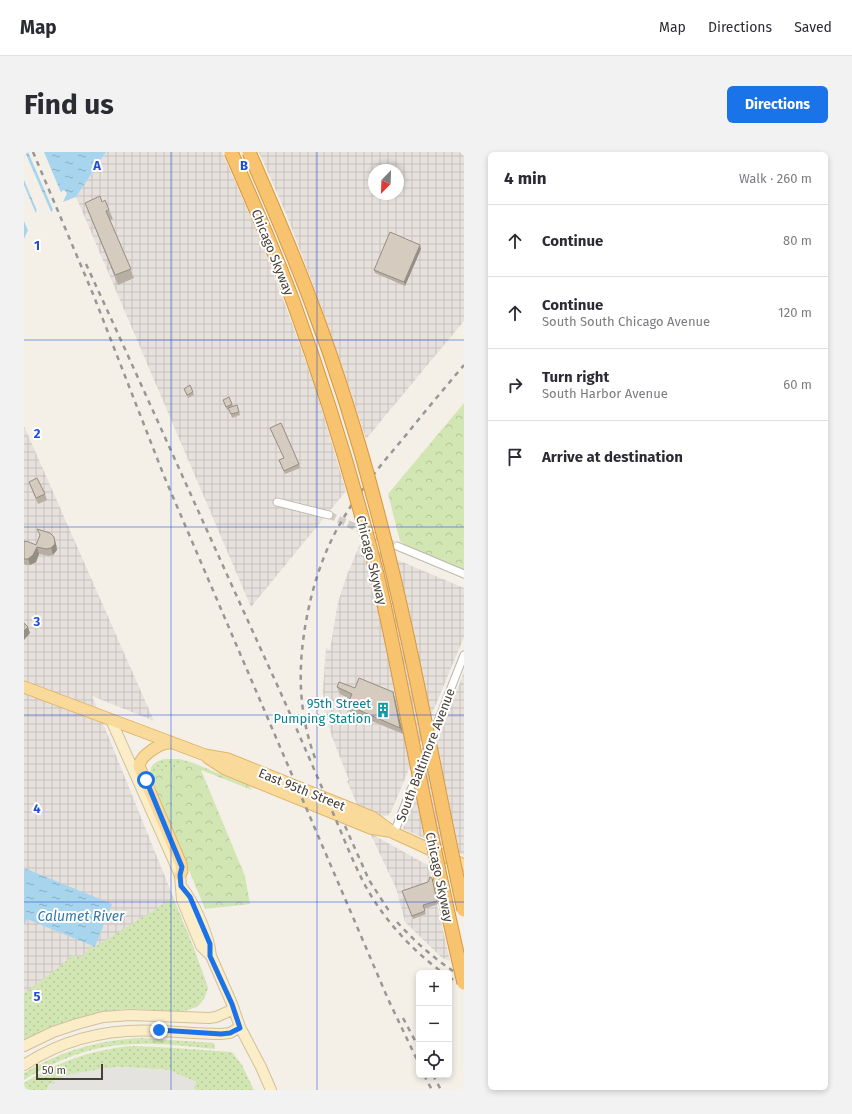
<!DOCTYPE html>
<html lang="en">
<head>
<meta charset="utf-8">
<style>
	body { margin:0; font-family:"Fira Sans",sans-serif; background:#f2f2f3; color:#2b2b33 }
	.controls { position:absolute; right:12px; bottom:12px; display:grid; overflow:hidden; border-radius:6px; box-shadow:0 2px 6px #0003 }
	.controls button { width:36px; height:36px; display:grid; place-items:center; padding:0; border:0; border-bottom:1px solid #e1e1e2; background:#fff; color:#2b2b33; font:20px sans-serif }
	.compass { position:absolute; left:344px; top:12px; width:36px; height:36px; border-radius:50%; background:#fff; box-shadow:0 2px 6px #0003; rotate:203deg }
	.scale { position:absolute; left:12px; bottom:10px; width:67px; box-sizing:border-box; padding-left:4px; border:2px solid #474037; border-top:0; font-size:11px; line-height:14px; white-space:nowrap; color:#474037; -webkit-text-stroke:3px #fff; paint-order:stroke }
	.stop { position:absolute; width:12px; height:12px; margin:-9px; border:3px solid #1a73e8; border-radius:50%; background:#fff }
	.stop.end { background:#1a73e8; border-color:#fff; box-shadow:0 1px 4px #0008 }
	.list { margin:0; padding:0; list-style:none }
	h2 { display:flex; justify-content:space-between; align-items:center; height:52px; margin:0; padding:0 16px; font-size:17px }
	h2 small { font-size:13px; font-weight:400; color:#7c7c81 }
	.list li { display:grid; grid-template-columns:26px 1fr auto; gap:12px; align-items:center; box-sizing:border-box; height:72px; padding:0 16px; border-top:1px solid #e1e1e2 }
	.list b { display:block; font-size:15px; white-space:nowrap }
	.list p { margin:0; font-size:13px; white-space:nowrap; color:#7c7c81 }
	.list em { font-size:13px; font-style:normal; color:#7c7c81 }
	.icon { flex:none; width:22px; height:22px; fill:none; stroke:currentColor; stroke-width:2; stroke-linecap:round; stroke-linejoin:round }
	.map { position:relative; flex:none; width:440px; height:938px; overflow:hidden; border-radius:6px }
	header { display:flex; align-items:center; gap:24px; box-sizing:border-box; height:56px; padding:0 20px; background:#fff; border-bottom:1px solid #e1e1e2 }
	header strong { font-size:19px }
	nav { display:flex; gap:22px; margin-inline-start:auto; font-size:14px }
	.intro { display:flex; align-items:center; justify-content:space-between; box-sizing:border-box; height:96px; padding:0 24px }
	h1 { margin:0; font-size:28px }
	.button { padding:10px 18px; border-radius:6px; background:#1a73e8; color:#fff; font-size:14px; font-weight:700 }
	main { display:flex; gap:24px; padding:0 24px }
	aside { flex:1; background:#fff; border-radius:6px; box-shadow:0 2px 6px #0003 }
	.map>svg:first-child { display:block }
</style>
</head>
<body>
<header>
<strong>Map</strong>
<nav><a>Map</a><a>Directions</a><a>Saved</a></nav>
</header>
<div class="intro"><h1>Find us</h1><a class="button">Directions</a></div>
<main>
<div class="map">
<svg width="440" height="938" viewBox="0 0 440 938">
	<defs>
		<pattern id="industrial-grid" width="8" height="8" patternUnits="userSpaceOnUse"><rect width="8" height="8" fill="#e6e1dd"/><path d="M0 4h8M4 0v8" fill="none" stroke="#c7c2be"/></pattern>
		<pattern id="grass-dots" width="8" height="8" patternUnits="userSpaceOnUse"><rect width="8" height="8" fill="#d2e6b3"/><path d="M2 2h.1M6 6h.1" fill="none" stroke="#b6c69b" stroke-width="1.8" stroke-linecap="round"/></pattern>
		<pattern id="forest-crowns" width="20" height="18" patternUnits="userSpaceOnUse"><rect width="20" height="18" fill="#d2e6b3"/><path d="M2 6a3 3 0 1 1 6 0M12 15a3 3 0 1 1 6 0" fill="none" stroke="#b6c69b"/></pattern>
		<pattern id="water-ripples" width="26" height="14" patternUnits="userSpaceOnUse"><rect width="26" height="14" fill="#a7d5ee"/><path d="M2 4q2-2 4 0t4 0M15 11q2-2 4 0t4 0" fill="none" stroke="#8aaec2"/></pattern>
	</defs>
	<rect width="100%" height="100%" fill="#f4f0e8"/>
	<path fill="url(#industrial-grid)" fill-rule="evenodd" d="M 82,0 L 198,0 L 232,77 L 262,155 L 291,235 L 322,339 L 227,455 L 52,45 Z
		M 235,0 L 440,0 L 440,169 L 342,287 L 322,225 L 293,143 L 263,64 ZM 350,18 L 374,18 L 374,42 L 350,42 Z
		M 0,274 L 130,569 L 68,544 L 169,794 L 184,836 L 180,847 L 173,855 L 150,859 L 123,857 L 99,857 L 62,864 L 24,876 L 0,889 L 0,773 L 3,766 L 71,795 L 7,720 L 0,716 Z
		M 336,392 L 440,436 L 440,485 L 367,660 L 364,663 L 358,665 L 334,655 L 323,629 L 325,628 L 308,585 L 300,556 L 299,538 L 302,496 L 306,498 L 314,450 L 323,423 Z
		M 440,520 L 440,703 L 379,677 Z
		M 346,681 L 396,709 L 404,713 L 426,809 L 418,806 L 381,770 L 372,736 Z"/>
	<path fill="url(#grass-dots)" d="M 141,607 L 155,607 L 167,610 L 126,623 C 126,612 132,609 141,607 Z
		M 149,746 L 169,794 L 184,836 C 182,842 179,851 173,854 C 158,865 118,855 98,857 C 73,861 47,866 24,876 C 16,880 8,885 0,889 L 0,842 L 50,803 L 57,806 L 67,794 L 71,795 Z
		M 117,886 L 190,891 L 191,897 C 166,895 140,891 115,892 C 73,892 35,906 0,928 L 0,921 C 37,899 74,888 117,886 Z
		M 106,894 L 135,895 L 208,900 L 218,913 L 230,938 L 172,938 L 169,937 L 172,930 L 144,918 L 97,915 L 77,917 L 30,928 L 32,933 L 26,931 L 23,938 L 0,938 L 0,931 C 35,909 65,899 106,894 Z"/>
	<path fill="url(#forest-crowns)" d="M 440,251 L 440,420 L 392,400 L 376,389 L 364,342 Z
		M 167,610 L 225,634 L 228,638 L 177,618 L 221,724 L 226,752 L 181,757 L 126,623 Z"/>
	<path fill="#e5e3e0" d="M 97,915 L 144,918 L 172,930 L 169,936 L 172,938 L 23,938 L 26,931 L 32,933 L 30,928 L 47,922 L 77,917 Z"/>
	<path fill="url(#water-ripples)" d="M 0,0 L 82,0 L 52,45 L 39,50 L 43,41 L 40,38 L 38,39 L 27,61 L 13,58 L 0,87 Z
		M 0,716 L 88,752 L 71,795 L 3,767 L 0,773 Z"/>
	<path fill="#f4f0e8" d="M 0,0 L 1,0 L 28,62 L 27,63 L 17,64 L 15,63 L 15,60 L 14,61 L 0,28 Z
		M 4,0 L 20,0 L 38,43 L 30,60 Z
		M 0,33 L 13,64 L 5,81 L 0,69 Z"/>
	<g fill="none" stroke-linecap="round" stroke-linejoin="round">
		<path stroke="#d1cdc5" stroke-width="7" stroke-dasharray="7 3.5" stroke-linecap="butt" d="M 305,363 L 373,394"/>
		<g stroke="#bfb7ab" stroke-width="9">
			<path id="minor" d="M 253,350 L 305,363
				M 373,394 L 440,422
				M 370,681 L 440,503"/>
		</g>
		<g stroke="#d2c099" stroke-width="12">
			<path id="secondary" d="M 87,568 L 156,723 L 158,748 L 177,794 L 187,804 L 208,852 L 216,875 L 237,915 L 247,938
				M 157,734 C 170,750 185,783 187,804
				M 0,894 L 29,880 L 53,872 L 79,865 L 106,863 L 185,866 L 192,865 L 210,857
				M 0,913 C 41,886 87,876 136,879 C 157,880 177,882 197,882 L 206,881 L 216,875"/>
		</g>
		<g stroke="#dfb66b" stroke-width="13">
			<path id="primary" d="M 0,535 L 181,603 L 204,607 L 348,665 L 370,681 L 440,713
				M 146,591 C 137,590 116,604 115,614 L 157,712 L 158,719 L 156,723
				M 184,606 L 201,617 L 346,676 L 364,679"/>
		</g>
		<use href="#minor" stroke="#fff" stroke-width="7"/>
		<use href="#secondary" stroke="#fcedc9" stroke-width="10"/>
		<use href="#primary" stroke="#fada9b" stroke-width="11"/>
		<path stroke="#979797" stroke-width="2.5" stroke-dasharray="5 5" stroke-linecap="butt" d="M 9,0 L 69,142 L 140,324 L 364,847 L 395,912
			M 62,112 C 127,253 190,395 255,537 C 272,575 289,615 306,654 C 318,681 328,709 342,735 C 361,769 388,798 419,821
			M 291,606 C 277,568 274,530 279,489 C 284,451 294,413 312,379 C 330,346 353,317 378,288 C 398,263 419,238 440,213
			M 321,674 L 345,728 L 365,759
			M 373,770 C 395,794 413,809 440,826
			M 425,825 L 440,835
			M 379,866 L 395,896
			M 400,923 L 408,938
			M 409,923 L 417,938"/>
		<g stroke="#d8973e" stroke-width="15" stroke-linecap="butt">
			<path id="motorway-bridge" d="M 207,0 C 229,50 251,101 270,152 C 302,240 329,328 352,418 C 363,463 372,509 381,554 C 400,647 418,739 440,831
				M 225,0 C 246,48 267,97 286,147 C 313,218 336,292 355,366 C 389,495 411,627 440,758"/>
		</g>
		<use href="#motorway-bridge" stroke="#f8c36f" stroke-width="13"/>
	</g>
	<path fill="#b7afa3" d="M 78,50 L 85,58 L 89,67 L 86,68 L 110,126 L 94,133 L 61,51 Z
		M 397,97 L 381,134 L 351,121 L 350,118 Z
		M 160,237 L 169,240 L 170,243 L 164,246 Z
		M 205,245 L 209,254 L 213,253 L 216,263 L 208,266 L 205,257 L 203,258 L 199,248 Z
		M 255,308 L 275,312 L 276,316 L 261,322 Z
		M 5,330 L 21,342 L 23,348 L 14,352 Z
		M 0,389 L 12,393 L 32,392 L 33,398 L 29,403 L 25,404 L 15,402 L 12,410 L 6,413 L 2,413 L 0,412 Z
		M 313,535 L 331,536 L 369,540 L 371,547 L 379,582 L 326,560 L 323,553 L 326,547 L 316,542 Z
		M 408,726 L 414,752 L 400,757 L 402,762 L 389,767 L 378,739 L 404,730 Z"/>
	<path fill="#958e85" d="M 396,93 L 397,97 L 381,134 L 380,130 Z
		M 30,385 L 32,392 L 33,398 L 29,403 L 27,396 Z
		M 13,395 L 15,402 L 12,410 L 6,413 L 4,407 Z
		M 4,475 L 6,481 L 0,488 L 0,479 Z
		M 369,540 L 371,547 L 379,582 L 376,576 Z"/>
	<path fill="#d5cbbe" stroke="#958e85" d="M 76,44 L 78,50 L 81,48 L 85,58 L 82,59 L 107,117 L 91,123 L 61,51 Z
		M 366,80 L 396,93 L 380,130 L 350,118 Z
		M 166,233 L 169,240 L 163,243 L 160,237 Z
		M 205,245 L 208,252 L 202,255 L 199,248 Z
		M 213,253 L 215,260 L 207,262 L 204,256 Z
		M 257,271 L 275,312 L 260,319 L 255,308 L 260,306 L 246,276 Z
		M 13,326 L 21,342 L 12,346 L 5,330 Z
		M 13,377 L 26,381 L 30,385 L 31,392 L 27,396 L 22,397 L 13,395 L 9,403 L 4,407 L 0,407 L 0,389 L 5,390 L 12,393 L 16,383 Z
		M 0,471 L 4,475 L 0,479 Z
		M 335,526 L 369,540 L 376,576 L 323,553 L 328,542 L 313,535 L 315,530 L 331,536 Z
		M 406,725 L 408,726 L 413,749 L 399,753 L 401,759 L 388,764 L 378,739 L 404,730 Z"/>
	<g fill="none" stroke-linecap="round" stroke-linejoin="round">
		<path stroke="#1a73e8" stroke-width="5" d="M 122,628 L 158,715 L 156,723 L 157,734 L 166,745 L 186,792 L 186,804 L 208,852 L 216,876 L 206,881 L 197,882 L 135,878"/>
	</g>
	<path fill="none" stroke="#1d4ed8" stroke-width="1" stroke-opacity="0.55" d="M 147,0 L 147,938M 293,0 L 293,938M 0,188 L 440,188M 0,375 L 440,375M 0,563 L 440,563M 0,750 L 440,750"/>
	<defs>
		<g id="building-bare" transform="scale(1.2)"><path d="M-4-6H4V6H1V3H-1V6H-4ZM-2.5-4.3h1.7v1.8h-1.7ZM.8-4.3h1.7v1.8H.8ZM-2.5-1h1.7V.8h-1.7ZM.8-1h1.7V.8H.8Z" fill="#0f9aa8" stroke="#fff" stroke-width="2.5" paint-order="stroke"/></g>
	</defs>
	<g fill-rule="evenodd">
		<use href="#building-bare" x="359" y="558"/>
	</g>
	<g text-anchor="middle" stroke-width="4" stroke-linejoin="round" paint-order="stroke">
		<g font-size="13" fill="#474037" stroke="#fff">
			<text transform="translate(249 100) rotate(68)" y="5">Chicago Skyway</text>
			<text transform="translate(348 408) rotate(76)" y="5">Chicago Skyway</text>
			<text transform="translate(401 603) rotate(-69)" y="5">South Baltimore Avenue</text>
			<text transform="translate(278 637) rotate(22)" y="5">East 95th Street</text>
			<text transform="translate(416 725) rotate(78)" y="5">Chicago Skyway</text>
		</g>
		<g font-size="13" fill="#0d838f" stroke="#fff" text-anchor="end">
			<text x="347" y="556">95th Street<tspan x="347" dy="15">Pumping Station</tspan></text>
		</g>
		<g font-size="14" font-style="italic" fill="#327ca7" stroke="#fff">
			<text x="57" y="769">Calumet River</text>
		</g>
	</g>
	<g font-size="13" text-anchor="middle" font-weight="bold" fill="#1d4ed8" stroke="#fff" stroke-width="4" stroke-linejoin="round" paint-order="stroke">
		<text x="73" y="18">A</text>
		<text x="220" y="18">B</text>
		<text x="13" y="98">1</text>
		<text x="13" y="286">2</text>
		<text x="13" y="474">3</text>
		<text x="13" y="661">4</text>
		<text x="13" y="849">5</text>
	</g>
</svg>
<div class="controls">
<button>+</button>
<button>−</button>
<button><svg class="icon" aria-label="locate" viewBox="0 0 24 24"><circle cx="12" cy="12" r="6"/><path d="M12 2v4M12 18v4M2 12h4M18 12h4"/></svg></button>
</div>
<svg class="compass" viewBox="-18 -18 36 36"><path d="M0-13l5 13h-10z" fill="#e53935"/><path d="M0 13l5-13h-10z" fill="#7c7c81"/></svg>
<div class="scale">50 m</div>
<div class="stop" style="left:122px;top:628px"></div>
<div class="stop end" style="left:135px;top:878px"></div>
</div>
<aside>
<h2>4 min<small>Walk · 260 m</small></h2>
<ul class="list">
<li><svg class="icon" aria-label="ahead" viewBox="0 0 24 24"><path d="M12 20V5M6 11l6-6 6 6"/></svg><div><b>Continue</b></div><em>80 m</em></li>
<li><svg class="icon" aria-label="ahead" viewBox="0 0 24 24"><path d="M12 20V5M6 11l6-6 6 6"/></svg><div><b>Continue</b><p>South South Chicago Avenue</p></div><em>120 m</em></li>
<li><svg class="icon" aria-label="right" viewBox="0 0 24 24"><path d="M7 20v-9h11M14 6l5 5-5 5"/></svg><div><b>Turn right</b><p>South Harbor Avenue</p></div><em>60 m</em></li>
<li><svg class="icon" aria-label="arrive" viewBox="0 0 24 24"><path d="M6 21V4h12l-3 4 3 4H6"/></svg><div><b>Arrive at destination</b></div></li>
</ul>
</aside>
</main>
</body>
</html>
